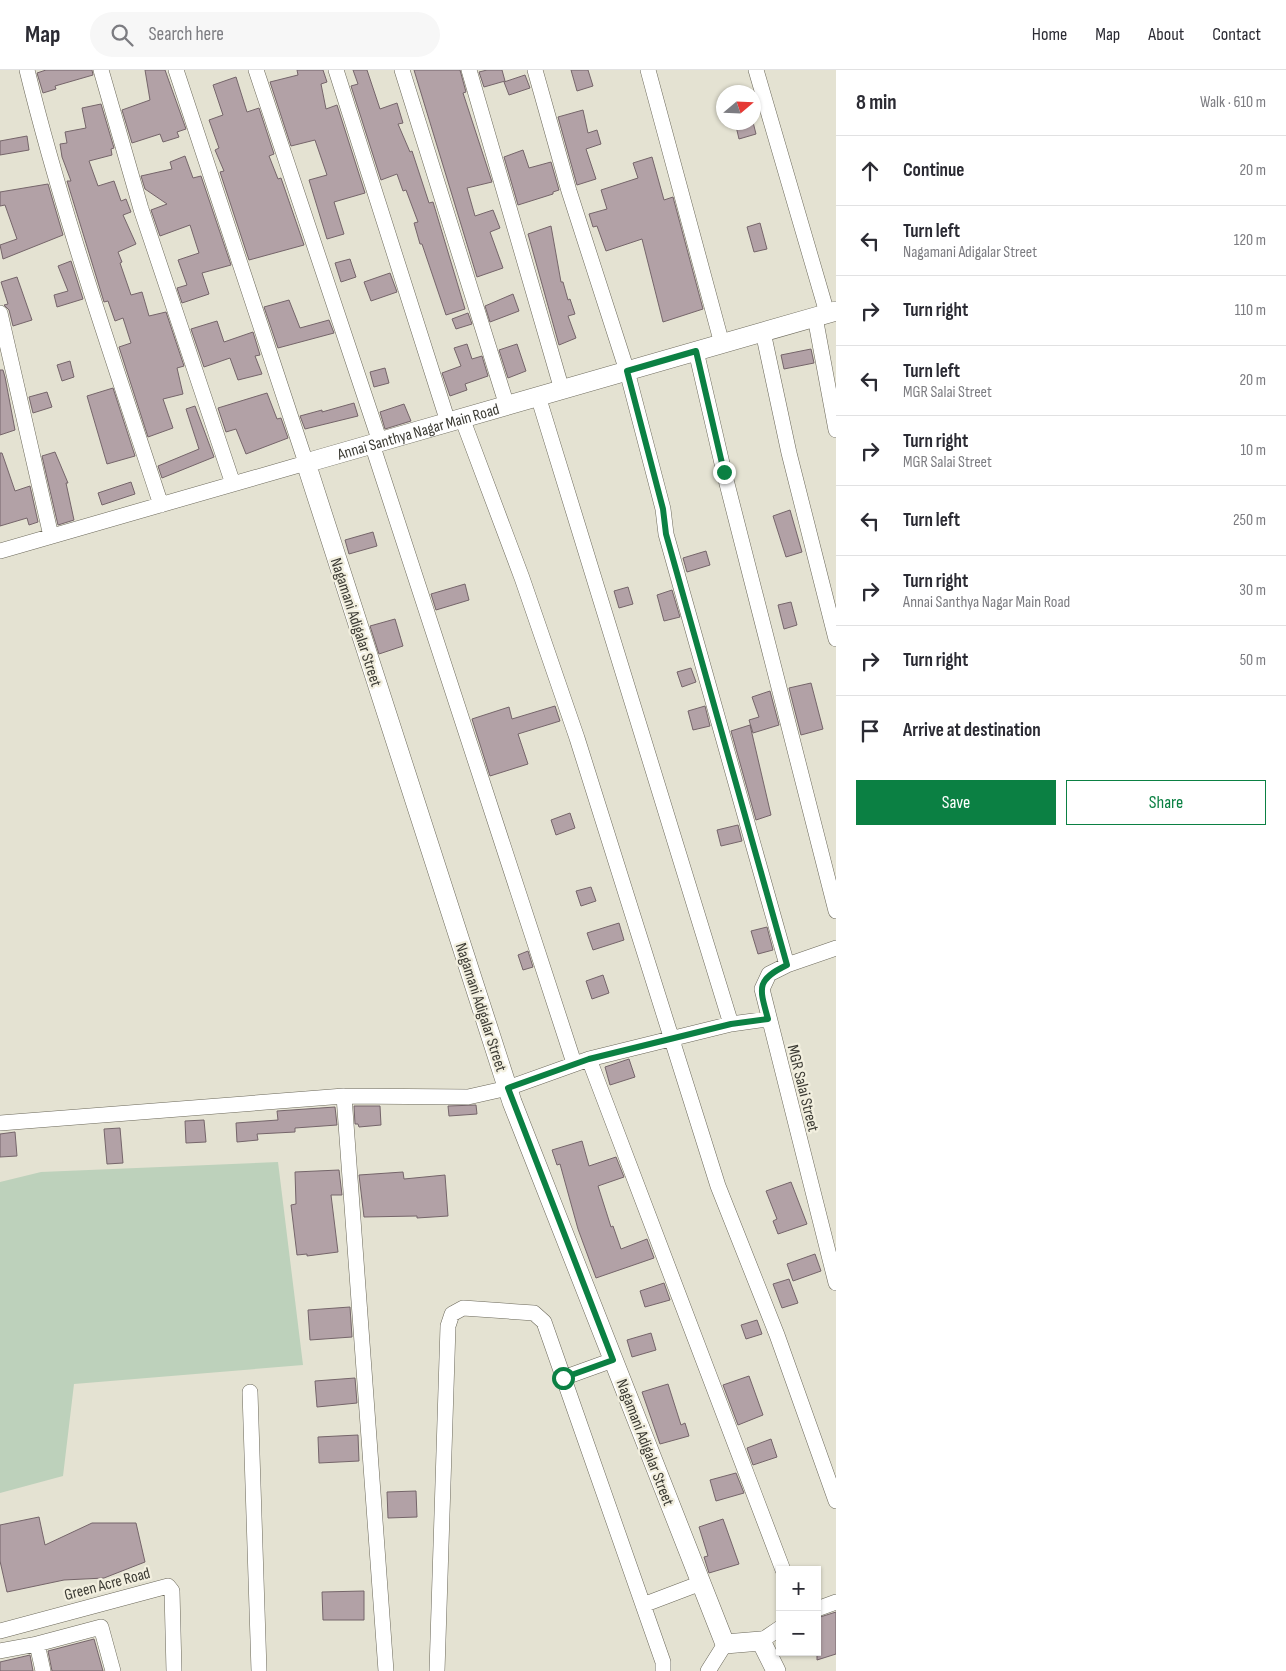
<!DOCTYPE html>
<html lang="en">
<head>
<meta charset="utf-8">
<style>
	body { margin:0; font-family:"Sofia Sans Condensed",sans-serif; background:#f7f7f7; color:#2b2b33 }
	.controls { position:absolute; right:15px; bottom:15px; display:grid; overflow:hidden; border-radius:0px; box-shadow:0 1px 4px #0004 }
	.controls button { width:45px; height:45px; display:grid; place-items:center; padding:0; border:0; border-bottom:1px solid #e1e1e2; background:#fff; color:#2b2b33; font:25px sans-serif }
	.compass { position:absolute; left:716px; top:15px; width:45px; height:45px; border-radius:50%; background:#fff; box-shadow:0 1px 4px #0004; rotate:71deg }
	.stop { position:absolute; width:15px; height:15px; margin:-11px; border:4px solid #0b8043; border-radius:50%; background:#fff }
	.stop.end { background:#0b8043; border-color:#fff; box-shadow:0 1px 5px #0008 }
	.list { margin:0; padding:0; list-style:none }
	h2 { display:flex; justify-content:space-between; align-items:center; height:65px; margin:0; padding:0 20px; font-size:21px }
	h2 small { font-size:16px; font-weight:400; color:#7c7c81 }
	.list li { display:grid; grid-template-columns:32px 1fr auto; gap:15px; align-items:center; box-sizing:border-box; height:70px; padding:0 20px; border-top:1px solid #e1e1e2 }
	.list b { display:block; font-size:19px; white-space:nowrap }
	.list p { margin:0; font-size:16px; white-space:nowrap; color:#7c7c81 }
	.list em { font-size:16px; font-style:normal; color:#7c7c81 }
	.actions { display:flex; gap:10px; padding:15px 20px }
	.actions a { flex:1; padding:11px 0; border:1px solid #0b8043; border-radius:0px; text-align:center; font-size:18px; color:#0b8043 }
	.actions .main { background:#0b8043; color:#fff }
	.icon { flex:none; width:28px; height:28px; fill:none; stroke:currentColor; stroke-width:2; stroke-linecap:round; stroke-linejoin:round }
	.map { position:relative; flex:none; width:836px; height:1601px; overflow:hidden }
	header { display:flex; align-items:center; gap:30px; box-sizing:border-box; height:70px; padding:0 25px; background:#fff; border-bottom:1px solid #e1e1e2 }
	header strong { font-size:24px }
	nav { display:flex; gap:28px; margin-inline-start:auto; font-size:18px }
	.search { width:350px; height:45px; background:#f7f7f7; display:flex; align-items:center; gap:12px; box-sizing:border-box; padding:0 18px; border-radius:28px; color:#7c7c81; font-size:19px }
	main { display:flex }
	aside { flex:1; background:#fff }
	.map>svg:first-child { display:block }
</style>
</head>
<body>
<header>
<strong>Map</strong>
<div class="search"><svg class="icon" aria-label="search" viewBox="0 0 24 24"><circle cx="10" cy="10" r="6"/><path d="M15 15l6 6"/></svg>Search here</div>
<nav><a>Home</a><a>Map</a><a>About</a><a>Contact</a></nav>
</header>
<main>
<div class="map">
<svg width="836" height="1601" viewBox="0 0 836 1601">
	<rect width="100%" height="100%" fill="#e4e2d2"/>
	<path fill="#bdd1bb" d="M 278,1092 L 303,1295 L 74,1314 L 63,1406 L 0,1423 L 0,1112 L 41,1102 Z"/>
	<path fill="#b2a1a6" stroke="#75656a" d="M 46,0 L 92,0 L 93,5 L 55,16 L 56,19 L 43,23 L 37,3 Z
		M 145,0 L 165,0 L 186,59 L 177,62 L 179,67 L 163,72 L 160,64 L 132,73 L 122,40 L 150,30 Z
		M 297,0 L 323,0 L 327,12 L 321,14 L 326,39 L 337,35 L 365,123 L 334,132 L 344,164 L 327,169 L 309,110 L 327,105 L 315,70 L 291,76 L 270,12 L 298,5 Z
		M 353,0 L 367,0 L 380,39 L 397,33 L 403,53 L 398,54 L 410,82 L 412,81 L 429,133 L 433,132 L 465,239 L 446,245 L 422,174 L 420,174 L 414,153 L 418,152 L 406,120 L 403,121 L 397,104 L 381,110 L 351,16 L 358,14 Z
		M 414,0 L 460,0 L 466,22 L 463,23 L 492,112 L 467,118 L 475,146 L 493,140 L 500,158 L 490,162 L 503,198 L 477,207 Z
		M 487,0 L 502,0 L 505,11 L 484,17 L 479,2 Z
		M 571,0 L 588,0 L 593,16 L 577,21 Z
		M 525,5 L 530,18 L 509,25 L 504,12 Z
		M 236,7 L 247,42 L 259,38 L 274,84 L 269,86 L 278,109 L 281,108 L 304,175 L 249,190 L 220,102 L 224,101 L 215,80 L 219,78 L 209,50 L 223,45 L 213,15 Z
		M 101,34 L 114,78 L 111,79 L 112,85 L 89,91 L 98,116 L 114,111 L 121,131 L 126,129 L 131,142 L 123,145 L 136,174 L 118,182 L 122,192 L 120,193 L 131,225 L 142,222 L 149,246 L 166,242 L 184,296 L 177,298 L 183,324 L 163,329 L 173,358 L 148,367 L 119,277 L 131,273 L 123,248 L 115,251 L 108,231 L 104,232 L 67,111 L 71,111 L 62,87 L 60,74 L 67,73 L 65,62 L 86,58 L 82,38 Z
		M 583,40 L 588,63 L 597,60 L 601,74 L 586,79 L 596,109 L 577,115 L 558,47 Z
		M 735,52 L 753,52 L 756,64 L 739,69 Z
		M 27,66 L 29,80 L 0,85 L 0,71 Z
		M 523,80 L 529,98 L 551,92 L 559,120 L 553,122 L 553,124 L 518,135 L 504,87 Z
		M 185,86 L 193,108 L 201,106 L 231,195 L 202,203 L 209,224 L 182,233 L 177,218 L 187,215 L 178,190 L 199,183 L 190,155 L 160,166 L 151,140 L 167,134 L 145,119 L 141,106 L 172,99 L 170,92 Z
		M 652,87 L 664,130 L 673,127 L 703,239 L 663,252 L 642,169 L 606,181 L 597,156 L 593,157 L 589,144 L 607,139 L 601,120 L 638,108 L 633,93 Z
		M 48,114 L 63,165 L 3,189 L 0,175 L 17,169 L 5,135 L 0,136 L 0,122 Z
		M 760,153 L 767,179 L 754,182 L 747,157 Z
		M 551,156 L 561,212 L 563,212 L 568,230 L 570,229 L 575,244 L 568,246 L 576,268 L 559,275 L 528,164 Z
		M 350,189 L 356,207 L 341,212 L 335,193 Z
		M 71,191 L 83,229 L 57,237 L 54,225 L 68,221 L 58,196 Z
		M 390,203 L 397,222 L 371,231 L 364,212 Z
		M 17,207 L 32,250 L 13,256 L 9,240 L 4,235 L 8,234 L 1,212 Z
		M 513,224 L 519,241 L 490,252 L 485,236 Z
		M 289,230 L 300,258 L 329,250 L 334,263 L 278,278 L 264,237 Z
		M 468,243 L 472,254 L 456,259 L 452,249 Z
		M 217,251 L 224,272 L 253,262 L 260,285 L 255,286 L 262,304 L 238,310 L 230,288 L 204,297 L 191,259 Z
		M 467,274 L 472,289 L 482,286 L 488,306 L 465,314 L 467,320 L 450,326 L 442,303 L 461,296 L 454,278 Z
		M 517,274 L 526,301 L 508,308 L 499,280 Z
		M 811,279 L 814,293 L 784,299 L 781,285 Z
		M 70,291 L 74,307 L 62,311 L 57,295 Z
		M 385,298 L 389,313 L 374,317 L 370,302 Z
		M 0,300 L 3,300 L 5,307 L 15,360 L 0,365 Z
		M 113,318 L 135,386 L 107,394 L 87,326 Z
		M 47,322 L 52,337 L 33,343 L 29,327 Z
		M 267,323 L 277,349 L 281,348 L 288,368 L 246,384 L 236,359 L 226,362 L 218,338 Z
		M 354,333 L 358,346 L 305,359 L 300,346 L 322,340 L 322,342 Z
		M 404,334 L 411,351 L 385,359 L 380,342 Z
		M 195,336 L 214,387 L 162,408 L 158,396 L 199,379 L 186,339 Z
		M 55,382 L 68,413 L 66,413 L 74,450 L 58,455 L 42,386 Z
		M 0,383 L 2,383 L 15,421 L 30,416 L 38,452 L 29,455 L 27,448 L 0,456 Z
		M 131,412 L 135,424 L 102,435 L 98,423 Z
		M 790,440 L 802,482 L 786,487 L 773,446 Z
		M 373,462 L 377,476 L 349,484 L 345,470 Z
		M 706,481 L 710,495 L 687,502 L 683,488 Z
		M 465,514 L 469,530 L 436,540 L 431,524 Z
		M 628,517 L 633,534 L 619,538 L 614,521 Z
		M 672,520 L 680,547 L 664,551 L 657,525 Z
		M 791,532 L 797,555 L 784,559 L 778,535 Z
		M 395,549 L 403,576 L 379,584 L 370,556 Z
		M 691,598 L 696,612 L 682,617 L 677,602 Z
		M 811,613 L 823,659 L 801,665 L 789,618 Z
		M 770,621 L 779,655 L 753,663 L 749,650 L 759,647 L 752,627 Z
		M 555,636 L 560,651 L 518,664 L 528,694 L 490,706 L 472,649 L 509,637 L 512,649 Z
		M 705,636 L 710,656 L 693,660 L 688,641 Z
		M 750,655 L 771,745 L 756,750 L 731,661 Z
		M 570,743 L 575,758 L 556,765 L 551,750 Z
		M 738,755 L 742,771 L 721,776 L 717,760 Z
		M 591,817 L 596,831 L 581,836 L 576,821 Z
		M 619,853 L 624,870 L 593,880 L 587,863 Z
		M 767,857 L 773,880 L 758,884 L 751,861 Z
		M 528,881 L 533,897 L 523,900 L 518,885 Z
		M 603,905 L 609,923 L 592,929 L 586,911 Z
		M 629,989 L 635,1007 L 610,1015 L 605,997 Z
		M 476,1035 L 477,1044 L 449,1046 L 448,1036 Z
		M 354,1036 L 380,1036 L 381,1055 L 359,1057 L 358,1054 L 355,1054 Z
		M 335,1037 L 337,1055 L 295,1058 L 295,1062 L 257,1064 L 258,1070 L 237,1072 L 236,1053 L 278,1050 L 277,1041 Z
		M 204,1050 L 206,1072 L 186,1073 L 185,1051 Z
		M 120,1058 L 123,1093 L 107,1094 L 104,1059 Z
		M 15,1062 L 17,1086 L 0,1087 L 0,1064 Z
		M 582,1071 L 589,1096 L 616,1087 L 624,1107 L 598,1116 L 611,1157 L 613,1156 L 621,1179 L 647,1169 L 654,1188 L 596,1208 L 578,1159 L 560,1094 L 557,1095 L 552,1080 Z
		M 339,1100 L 342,1125 L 331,1125 L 338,1182 L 307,1186 L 307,1184 L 297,1185 L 291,1135 L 296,1134 L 295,1102 Z
		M 403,1102 L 404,1109 L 445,1105 L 448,1146 L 417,1148 L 417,1146 L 364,1147 L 359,1105 Z
		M 791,1112 L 807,1154 L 778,1164 L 773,1151 L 777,1149 L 766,1121 Z
		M 815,1184 L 821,1201 L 793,1211 L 787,1194 Z
		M 789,1209 L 798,1233 L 782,1238 L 773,1214 Z
		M 664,1213 L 670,1230 L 645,1237 L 640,1221 Z
		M 350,1237 L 352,1267 L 310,1270 L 308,1240 Z
		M 757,1250 L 762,1264 L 746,1269 L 741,1255 Z
		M 651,1263 L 656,1280 L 632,1287 L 627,1270 Z
		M 749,1306 L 763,1345 L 738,1355 L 723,1315 Z
		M 355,1308 L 357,1333 L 317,1337 L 315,1311 Z
		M 668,1314 L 681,1355 L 685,1353 L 689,1366 L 660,1374 L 642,1322 Z
		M 358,1365 L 359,1391 L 319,1393 L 318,1367 Z
		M 771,1369 L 777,1387 L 753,1395 L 747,1378 Z
		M 736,1403 L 744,1423 L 716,1431 L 710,1410 Z
		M 416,1421 L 417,1447 L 388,1448 L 387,1422 Z
		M 39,1447 L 45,1475 L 92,1453 L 136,1453 L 145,1492 L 104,1508 L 64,1510 L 7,1522 L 0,1491 L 0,1455 Z
		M 723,1449 L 739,1494 L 709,1503 L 704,1487 L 708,1486 L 699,1457 Z
		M 364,1521 L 364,1550 L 323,1550 L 322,1522 Z
		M 836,1542 L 836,1584 L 817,1590 L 817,1548 Z
		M 94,1569 L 103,1601 L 52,1601 L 48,1581 Z
		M 30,1585 L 33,1601 L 0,1601 L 0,1592 Z"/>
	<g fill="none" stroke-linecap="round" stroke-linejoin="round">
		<g stroke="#6b685a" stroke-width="16">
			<path id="minor" d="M 27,0 C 63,147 114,291 161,435
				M 101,0 L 141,139 L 233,414
				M 256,0 L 380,372
				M 336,0 L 448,352
				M 402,0 L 507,336
				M 469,0 L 562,320
				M 535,0 L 569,121 L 627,301 L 663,439 L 666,464 L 787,895
				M 648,0 L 722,274
				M 756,0 L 827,243
				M 0,243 L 51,466
				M 815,247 L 836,360
				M 763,262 L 789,383 L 836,569
				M 696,281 L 724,402 L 836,841
				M 538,326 L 731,954
				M 462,348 L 522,508 L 577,668 L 718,1116 L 777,1265 L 836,1431
				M 372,374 L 574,993
				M 0,481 L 306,393 L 176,0
				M 836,878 L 787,895 L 769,904 L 762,919 L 836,1213
				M 589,989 L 783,1500
				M 344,1026 L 386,1601
				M 0,1053 L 344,1026 L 468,1027 L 508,1018 L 589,989 L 731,954 L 768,949
				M 563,1308 L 613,1290
				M 250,1322 L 259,1601
				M 643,1535 L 701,1513
				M 817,1539 L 836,1532
				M 0,1561 L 168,1516 L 172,1521 L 174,1601
				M 761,1571 L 780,1558
				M 0,1581 L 37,1574
				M 43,1601 L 37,1574 L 101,1557 L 113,1601
				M 437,1601 L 448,1256 L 452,1244 L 463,1238 L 534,1243 L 544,1252 L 663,1592 L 663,1601
				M 708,1601 L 725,1574"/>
		</g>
		<g stroke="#6b685a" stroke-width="20">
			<g id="tertiary">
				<path id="s1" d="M 776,1601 L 761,1571 L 725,1574 L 512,1032 L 306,393 L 836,241"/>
			</g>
		</g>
		<use href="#minor" stroke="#fff" stroke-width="15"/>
		<use href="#tertiary" stroke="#fff" stroke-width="19"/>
	</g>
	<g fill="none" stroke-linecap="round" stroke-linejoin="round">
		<path stroke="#0b8043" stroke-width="6" d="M 563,1308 L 613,1290 L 508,1018 L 589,989 L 731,954 L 768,949 C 759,917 756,910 787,895 L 666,464 L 663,439 L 627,301 L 696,281 L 724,402"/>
	</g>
	<g text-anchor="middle" stroke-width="4.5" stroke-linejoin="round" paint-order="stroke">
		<g font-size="16" fill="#3b3a33" stroke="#f2efdf">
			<text dy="6" stroke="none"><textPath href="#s1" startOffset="1440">Annai Santhya Nagar Main Road</textPath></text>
			<text transform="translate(357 552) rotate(72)" y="6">Nagamani Adigalar Street</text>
			<text transform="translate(482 937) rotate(72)" y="6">Nagamani Adigalar Street</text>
			<text transform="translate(804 1018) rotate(76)" y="6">MGR Salai Street</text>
			<text transform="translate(646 1372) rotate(69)" y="6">Nagamani Adigalar Street</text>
			<text transform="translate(107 1513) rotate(-15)" y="6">Green Acre Road</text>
		</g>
	</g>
</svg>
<div class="controls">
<button>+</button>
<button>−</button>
</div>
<svg class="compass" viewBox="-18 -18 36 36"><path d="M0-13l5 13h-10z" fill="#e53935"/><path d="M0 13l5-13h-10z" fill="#7c7c81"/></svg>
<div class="stop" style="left:563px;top:1308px"></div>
<div class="stop end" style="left:724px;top:402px"></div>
</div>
<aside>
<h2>8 min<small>Walk · 610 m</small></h2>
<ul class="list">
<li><svg class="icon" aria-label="ahead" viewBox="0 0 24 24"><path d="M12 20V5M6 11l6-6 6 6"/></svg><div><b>Continue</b></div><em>20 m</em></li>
<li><svg class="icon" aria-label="left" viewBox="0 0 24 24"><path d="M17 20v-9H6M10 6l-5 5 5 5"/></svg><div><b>Turn left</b><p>Nagamani Adigalar Street</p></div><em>120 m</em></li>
<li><svg class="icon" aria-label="right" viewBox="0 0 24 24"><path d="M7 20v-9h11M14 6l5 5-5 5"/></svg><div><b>Turn right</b></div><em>110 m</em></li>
<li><svg class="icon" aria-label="left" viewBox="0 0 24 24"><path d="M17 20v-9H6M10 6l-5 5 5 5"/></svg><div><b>Turn left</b><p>MGR Salai Street</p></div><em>20 m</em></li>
<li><svg class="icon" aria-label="right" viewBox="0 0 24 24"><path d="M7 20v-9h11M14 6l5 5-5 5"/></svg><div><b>Turn right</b><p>MGR Salai Street</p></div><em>10 m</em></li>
<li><svg class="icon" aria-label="left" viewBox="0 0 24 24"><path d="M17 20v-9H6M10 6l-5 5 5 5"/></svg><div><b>Turn left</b></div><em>250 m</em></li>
<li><svg class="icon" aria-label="right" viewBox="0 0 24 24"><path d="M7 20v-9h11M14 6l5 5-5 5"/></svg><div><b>Turn right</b><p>Annai Santhya Nagar Main Road</p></div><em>30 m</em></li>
<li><svg class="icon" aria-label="right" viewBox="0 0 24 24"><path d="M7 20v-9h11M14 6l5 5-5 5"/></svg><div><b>Turn right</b></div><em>50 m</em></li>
<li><svg class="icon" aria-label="arrive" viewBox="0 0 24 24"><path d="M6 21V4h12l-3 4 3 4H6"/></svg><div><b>Arrive at destination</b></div></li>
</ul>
<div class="actions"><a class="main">Save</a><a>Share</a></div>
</aside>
</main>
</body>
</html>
